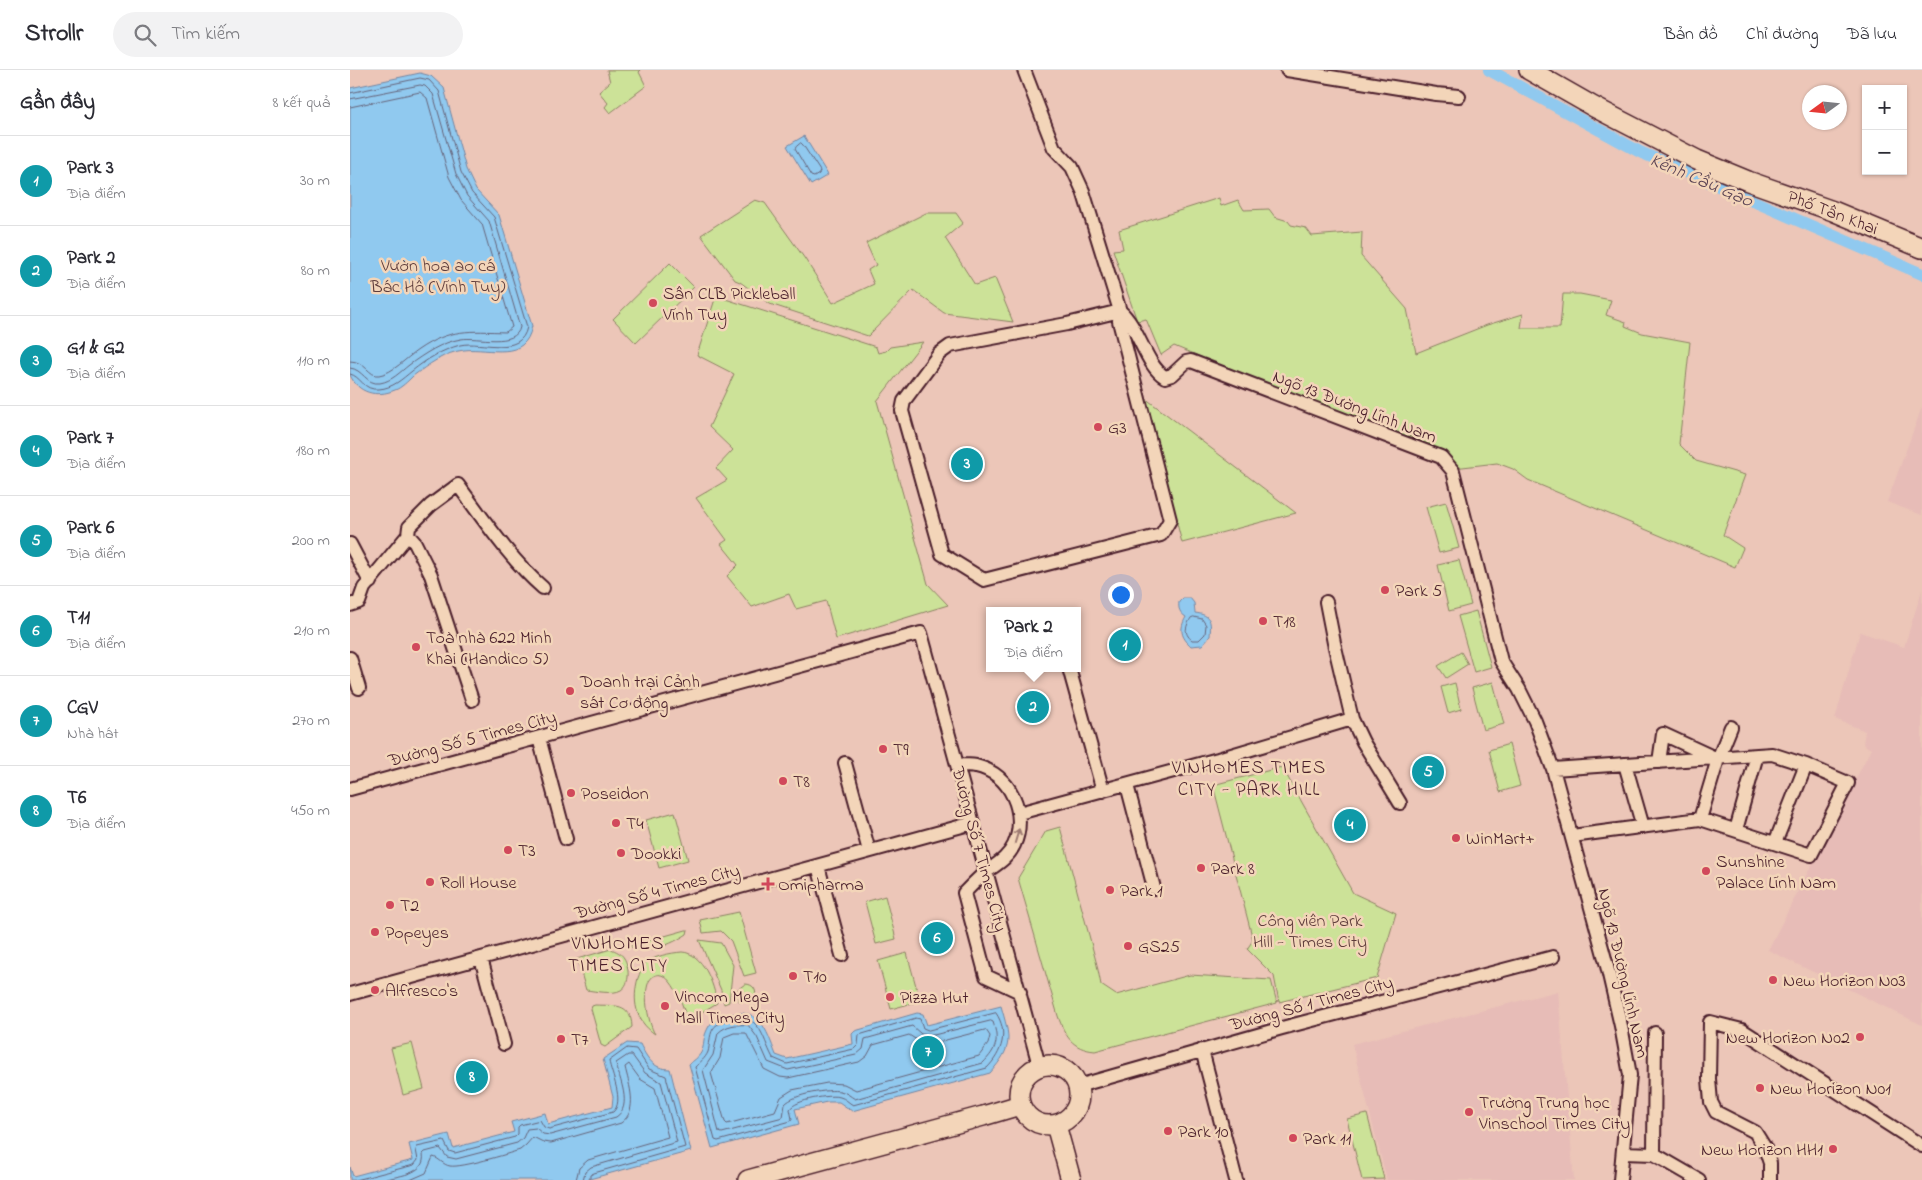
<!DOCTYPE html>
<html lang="vi">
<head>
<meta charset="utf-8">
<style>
	body { margin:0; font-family:"Indie Flower",sans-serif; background:#f2f2f3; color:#2b2b33 }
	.controls { position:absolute; right:15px; top:15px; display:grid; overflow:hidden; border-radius:0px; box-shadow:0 1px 4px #0004 }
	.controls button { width:45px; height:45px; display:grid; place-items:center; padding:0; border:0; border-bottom:1px solid #e1e1e2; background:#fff; color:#2b2b33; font:25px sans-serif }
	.compass { position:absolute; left:1452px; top:15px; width:45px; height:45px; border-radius:50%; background:#fff; box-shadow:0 1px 4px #0004; rotate:255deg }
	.you { position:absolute; left:770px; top:524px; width:18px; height:18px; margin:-12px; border:4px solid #fff; border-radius:50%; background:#1a73e8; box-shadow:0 0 0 8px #1a73e833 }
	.badge { display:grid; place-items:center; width:32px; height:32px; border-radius:50%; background:#db2777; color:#fff; font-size:16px; font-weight:700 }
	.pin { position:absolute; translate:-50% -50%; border:2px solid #fff; box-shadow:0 1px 5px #0006 }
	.popup { position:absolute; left:636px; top:537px; width:95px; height:65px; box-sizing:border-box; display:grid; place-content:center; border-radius:0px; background:#fff; filter:drop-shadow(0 1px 4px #0005); font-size:16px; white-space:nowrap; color:#7c7c81 }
	.popup b { font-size:19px; color:#2b2b33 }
	.popup::after { content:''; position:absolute; left:50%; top:100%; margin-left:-10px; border:10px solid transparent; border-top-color:#fff }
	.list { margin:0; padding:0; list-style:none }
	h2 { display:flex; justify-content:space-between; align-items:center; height:65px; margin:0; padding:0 20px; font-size:21px }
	h2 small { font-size:16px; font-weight:400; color:#7c7c81 }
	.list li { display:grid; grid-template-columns:32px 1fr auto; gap:15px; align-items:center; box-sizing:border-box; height:90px; padding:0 20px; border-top:1px solid #e1e1e2 }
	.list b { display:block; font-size:19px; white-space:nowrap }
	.list p { margin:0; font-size:16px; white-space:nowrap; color:#7c7c81 }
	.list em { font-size:16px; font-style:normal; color:#7c7c81 }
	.icon { flex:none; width:28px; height:28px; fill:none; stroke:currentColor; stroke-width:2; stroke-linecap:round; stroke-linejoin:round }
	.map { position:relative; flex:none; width:1572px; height:1110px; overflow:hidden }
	header { display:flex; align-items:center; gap:30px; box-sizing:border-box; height:70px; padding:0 25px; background:#fff; border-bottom:1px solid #e1e1e2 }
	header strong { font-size:24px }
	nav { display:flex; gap:28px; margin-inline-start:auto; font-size:18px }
	.search { width:350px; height:45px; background:#f2f2f3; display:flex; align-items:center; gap:12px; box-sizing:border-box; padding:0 18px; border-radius:28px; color:#7c7c81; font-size:19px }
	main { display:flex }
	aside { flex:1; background:#fff }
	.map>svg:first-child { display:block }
</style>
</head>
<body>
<header>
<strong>Strollr</strong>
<div class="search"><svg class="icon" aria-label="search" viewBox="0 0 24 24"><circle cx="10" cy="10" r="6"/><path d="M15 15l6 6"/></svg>Tìm kiếm</div>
<nav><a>Bản đồ</a><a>Chỉ đường</a><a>Đã lưu</a></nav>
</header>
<main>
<aside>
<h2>Gần đây<small>8 kết quả</small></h2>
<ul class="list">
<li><span class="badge" style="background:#0f9aa8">1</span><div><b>Park 3</b><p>Địa điểm</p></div><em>30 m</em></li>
<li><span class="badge" style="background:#0f9aa8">2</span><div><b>Park 2</b><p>Địa điểm</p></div><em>80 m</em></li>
<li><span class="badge" style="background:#0f9aa8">3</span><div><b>G1 &amp; G2</b><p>Địa điểm</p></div><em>110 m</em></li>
<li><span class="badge" style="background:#0f9aa8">4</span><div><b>Park 7</b><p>Địa điểm</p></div><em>180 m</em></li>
<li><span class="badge" style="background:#0f9aa8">5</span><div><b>Park 6</b><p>Địa điểm</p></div><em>200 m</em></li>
<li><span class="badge" style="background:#0f9aa8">6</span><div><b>T11</b><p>Địa điểm</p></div><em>210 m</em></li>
<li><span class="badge" style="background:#0f9aa8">7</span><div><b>CGV</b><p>Nhà hát</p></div><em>270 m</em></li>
<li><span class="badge" style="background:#0f9aa8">8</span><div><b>T6</b><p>Địa điểm</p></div><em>450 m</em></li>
</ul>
</aside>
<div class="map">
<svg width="1572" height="1110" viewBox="0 0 1572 1110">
	<rect width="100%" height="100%" fill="#ecc6b8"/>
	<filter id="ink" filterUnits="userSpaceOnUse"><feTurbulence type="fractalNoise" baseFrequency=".02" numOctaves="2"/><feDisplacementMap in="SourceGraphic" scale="10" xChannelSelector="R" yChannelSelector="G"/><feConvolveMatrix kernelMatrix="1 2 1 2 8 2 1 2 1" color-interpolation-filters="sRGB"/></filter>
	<g filter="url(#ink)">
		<path fill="#e7bcb7" d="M 1572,337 L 1572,445 L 1537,432 Z
			M 1572,520 L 1572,955 L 1418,880 L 1521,679 L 1513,674 L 1515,661 L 1485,649 L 1510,562 L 1554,577 Z
			M 1208,921 L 1224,1110 L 1037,1110 L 1002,974 Z"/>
		<path fill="#cce298" stroke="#8b8062" d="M 257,0 L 291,0 L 289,2 L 296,16 L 260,43 L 255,37 L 258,33 L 249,22 L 260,12 Z
			M 869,128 L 871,136 L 888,130 L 894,140 L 919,139 L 925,147 L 938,151 L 941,155 L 956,158 L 962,166 L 1012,162 L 1011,186 L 1057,239 L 1066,283 L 1137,255 L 1173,244 L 1171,258 L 1210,258 L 1213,224 L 1230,224 L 1261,230 L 1256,245 L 1276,252 L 1275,256 L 1292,263 L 1340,272 L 1329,374 L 1346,391 L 1395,405 L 1373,465 L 1393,478 L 1385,497 L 1178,410 L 1163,399 L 1147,393 L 1104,398 L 1092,386 L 824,276 L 811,285 L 796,249 L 787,251 L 763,180 L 773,179 L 769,160 Z
			M 405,130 L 415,133 L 455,189 L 483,233 L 524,214 L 518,200 L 526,195 L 516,173 L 576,143 L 606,143 L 613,153 L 595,168 L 625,215 L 645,208 L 663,252 L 594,243 L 563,220 L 518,266 L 420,234 L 390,212 L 385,210 L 351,165 Z
			M 320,193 L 344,217 L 286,273 L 263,249 Z
			M 366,226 L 526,277 L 528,283 L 536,281 L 540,277 L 573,272 L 527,331 L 578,514 L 598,535 L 486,569 L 476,531 L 446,539 L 439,524 L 402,537 L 377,506 L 388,495 L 371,474 L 377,470 L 346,428 L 377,410 L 366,398 L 383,380 L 359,357 L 384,304 L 347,285 Z
			M 795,328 L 946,443 L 832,473 Z
			M 1096,432 L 1109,478 L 1089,483 L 1076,437 Z
			M 1109,490 L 1121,535 L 1099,541 L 1088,495 Z
			M 1126,541 L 1141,597 L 1124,602 L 1108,546 Z
			M 1111,582 L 1118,594 L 1096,608 L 1088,596 Z
			M 1143,612 L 1154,654 L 1133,660 L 1122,618 Z
			M 1105,613 L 1111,639 L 1098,643 L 1091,617 Z
			M 1159,674 L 1170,716 L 1150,722 L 1139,680 Z
			M 932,697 L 1003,823 L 1046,843 L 1027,908 L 929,932 L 924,906 L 897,879 L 903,870 L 863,715 Z
			M 325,742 L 338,790 L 309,798 L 296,750 Z
			M 710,757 L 747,895 L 751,915 L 766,925 L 840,905 L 921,910 L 927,933 L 745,981 C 722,979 715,966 708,946 L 668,808 L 696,761 Z
			M 535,826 L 546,869 L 526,874 L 515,832 Z
			M 389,842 L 406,903 L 394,906 L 381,871 L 371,861 L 353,863 L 350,850 Z
			M 336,860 L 338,860 L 337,864 C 322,874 296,886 279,876 Z
			M 349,870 L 371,873 L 383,895 L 379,932 L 374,934 L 371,920 Z
			M 261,879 C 266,881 271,883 274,888 C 279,896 281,914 271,920 C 263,925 245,921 236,920 L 227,889 Z
			M 332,882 C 353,883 364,914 367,933 L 352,942 L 337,955 C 337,943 322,900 306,905 C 289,910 298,954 305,964 C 285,951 282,930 288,908 C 290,904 291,897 294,894 C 304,886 320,883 332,882 Z
			M 557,883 L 570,931 L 541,939 L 528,891 Z
			M 395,914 C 404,914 408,921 404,930 L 389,931 L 387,920 Z
			M 245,935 C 264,936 281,932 282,957 L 255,977 L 251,975 L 241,939 L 242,936 Z
			M 62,973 L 74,1019 L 53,1025 L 41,978 Z
			M 1017,1044 L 1034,1109 L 1012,1110 L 997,1049 Z"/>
		<path fill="#90c9ef" stroke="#7485a1" d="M 70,3 L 81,6 L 94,18 L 116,99 L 126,120 L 149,145 L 182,256 C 175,293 140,277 114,280 C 95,282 78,295 63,306 C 58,311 51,318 45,320 C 26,328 8,323 0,305 L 0,18 Z
			M 454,66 L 478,105 L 461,115 L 437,76 Z
			M 833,528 L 840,528 L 844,533 L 845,543 C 862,545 861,552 860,566 L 852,575 L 841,576 C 831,567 829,559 836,547 C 830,543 828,539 829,532 Z
			M 651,936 C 660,968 664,976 640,1003 L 502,1041 L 489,1032 L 477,1032 L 445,1039 L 449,1054 L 362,1078 L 339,994 C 360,980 349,975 358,958 C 361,951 370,947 377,945 C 410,936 416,959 426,985 L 437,989 L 503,974 L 502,964 L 505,961 L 567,943 L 573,944 L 577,955 Z
			M 277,973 L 290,974 C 297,988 303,999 320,999 L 341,1081 L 236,1110 L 0,1110 L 0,1097 L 3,1106 L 63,1090 L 59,1074 L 99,1064 L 103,1078 L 164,1062 L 161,1052 L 195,1043 L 198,1054 L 262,1037 L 263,1027 L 253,989 Z"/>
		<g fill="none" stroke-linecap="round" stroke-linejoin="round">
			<path stroke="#666379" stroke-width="1" d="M 0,23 L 70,8 L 79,10 L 89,21 L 111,102 L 122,123 L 144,147 L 177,257 C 171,288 131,270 110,275 C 92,280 77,289 62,301 C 52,309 43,318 29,319 C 13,321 11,306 0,304
				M 0,29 L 70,15 L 75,16 L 83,24 L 106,104 L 117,126 L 139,151 L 170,257 C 166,278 127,266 111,269 C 92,272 74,284 59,295 C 50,302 42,311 30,313 C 16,315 13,299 0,298
				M 0,37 L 70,22 L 77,28 L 99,107 L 111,130 L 132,154 L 162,257 L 156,262 C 120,261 100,258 68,280 C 56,288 43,303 29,305 C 19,307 16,291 0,291
				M 451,73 L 453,75 L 470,101 L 469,104 L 464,107 L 461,106 L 445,79 L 446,77 Z
				M 844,547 L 852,549 L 856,555 L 855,564 L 849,570 L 842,570 C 833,563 836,556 841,548 Z
				M 646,943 C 659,962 652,983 637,998 L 503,1035 C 499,1033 495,1028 490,1027 C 480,1024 445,1030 440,1039 L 442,1049 L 441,1051 L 368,1071 L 365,1070 L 345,997 C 350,992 355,989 358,982 C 360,975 359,966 363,959 C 366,954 373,951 379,950 C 411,942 411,966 423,988 L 437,994 L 504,979 L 508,975 L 509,965 L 566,948 L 570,949 L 573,958 L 578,960 Z
				M 641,951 L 643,952 C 649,970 647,979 633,993 L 505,1029 C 500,1026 496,1022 490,1021 C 478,1019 444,1024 435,1034 L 433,1047 L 372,1063 L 369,1062 L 353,1000 L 363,985 L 368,963 C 376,955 387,954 398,955 L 407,967 L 418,992 L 438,1000 L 506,985 L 513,979 L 515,969 L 562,956 L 571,964 L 579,966 Z
				M 636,960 L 640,966 L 638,974 L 629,986 L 506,1020 L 494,1014 L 477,1013 L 442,1020 L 431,1027 L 425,1041 L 377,1054 L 375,1052 L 361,1003 L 370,988 L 374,967 L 384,963 L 396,963 L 414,999 L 430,1007 L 438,1008 L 509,992 L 517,986 L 523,975 L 559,965 L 570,972 L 580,974 Z
				M 6,1110 L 64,1095 L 68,1090 L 66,1080 L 67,1077 L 94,1071 L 99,1081 L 105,1083 L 165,1067 L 168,1064 L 168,1057 L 170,1055 L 190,1050 L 194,1057 L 199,1059 L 263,1042 C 275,1031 261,1004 259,991 L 277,978 L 286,979 L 299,999 L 316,1006 L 335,1077 L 244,1103 L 240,1105 L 240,1110
				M 31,1110 C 46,1106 77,1105 73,1084 L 75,1082 L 90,1078 L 97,1087 L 106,1089 L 167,1073 L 173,1068 L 177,1059 L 186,1058 L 193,1064 L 200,1065 L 266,1047 C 283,1036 269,1009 266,993 L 278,985 L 282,985 L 295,1003 L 311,1012 L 327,1072 L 241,1097 L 235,1102 L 233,1110
				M 60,1110 L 76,1103 L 83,1087 C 89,1088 93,1095 100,1096 C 112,1098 157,1084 170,1080 L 176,1075 L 183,1067 L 193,1072 L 201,1073 L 271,1053 C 289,1040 279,1015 275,997 L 279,994 L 290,1009 L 305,1018 L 318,1067 L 238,1090 L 229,1098 L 226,1110"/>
			<path stroke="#90c9ef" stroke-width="12" d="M 1139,0 L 1290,82 L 1572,204"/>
			<g stroke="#4a1f2b" stroke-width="16">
				<path id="street" d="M 674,0 L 704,78 L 722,97 L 733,121 L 770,241 L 769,251 L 820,450 L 811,465 L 634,510 L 592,484 L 552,341 L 554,331 L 589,284 L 600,276 L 717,254 L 770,241
					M 937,0 L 1086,24 L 1109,26
					M 770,241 C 789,257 795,295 815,307 L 822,305 L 836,292 L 841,291 L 1091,387 L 1103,401 L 1151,591 L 1169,619 L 1185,651 L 1203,699 L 1257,896 L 1271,956 L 1280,1005 L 1270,1110
					M 58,465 L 59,457 L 81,435 L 108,415 C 134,450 160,489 193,518
					M 58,465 L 65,473 L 81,505 L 122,630
					M 0,474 L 20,512
					M 976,532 L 984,573 L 1002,649 L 1013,672 L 1050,733
					M 0,535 L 9,532 L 14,518 L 58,465
					M 0,588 L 9,618
					M 719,598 L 753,721
					M 189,668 L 216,769
					M 1309,692 L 1313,664 L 1365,688
					M 495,693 L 519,781
					M 1275,694 L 1293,757
					M 607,695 C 613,695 620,695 626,696 C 661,704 678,744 664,775 C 658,788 647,794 636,802 C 628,808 621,816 614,823 L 636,906 L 670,922
					M 1203,699 L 1422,684 L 1456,695 L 1498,713 L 1461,785 L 1350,749 L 1222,766
					M 777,715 L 804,818
					M 0,719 L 571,563 L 689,995
					M 669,743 L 868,689 L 1002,649
					M 1350,749 L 1368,689 L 1381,657
					M 1386,760 L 1407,685
					M 1425,773 L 1456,695
					M 468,796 L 492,885
					M 131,888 L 154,974
					M 0,924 L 623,753
					M 852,980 L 886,1110
					M 728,1016 L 932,958 L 1203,887
					M 1273,1083 L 1304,1084 L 1349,1110
					M 1304,1084 L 1305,963
					M 1420,1110 L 1420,1093 L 1415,1078 L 1405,1062 L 1366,1042 L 1361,1032 L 1359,1009 L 1360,952 L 1392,960 L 1572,1076"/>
			</g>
			<g stroke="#4a1f2b" stroke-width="22">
				<path id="secondary" d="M 1179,0 L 1244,37 L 1347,90 L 1398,111 L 1483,141 L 1572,178
					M669 1025a30 30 0 1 1 60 0a30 30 0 1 1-60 0Z
					M 706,1055 L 721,1110
					M 398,1110 L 633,1046 L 670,1035"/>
			</g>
			<use href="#street" stroke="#f3d5b9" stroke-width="12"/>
			<use href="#secondary" stroke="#f3d5b9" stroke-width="19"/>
		</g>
		<defs><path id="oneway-shaft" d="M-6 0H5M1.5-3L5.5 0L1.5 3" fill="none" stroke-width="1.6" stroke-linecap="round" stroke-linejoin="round" transform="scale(1.25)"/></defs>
		<use stroke="#9e7a72" href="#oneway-shaft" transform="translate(667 766) rotate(-73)"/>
	</g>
	<g fill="#d1495b" stroke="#f3d5b9" stroke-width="2">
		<circle cx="303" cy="233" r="5"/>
		<circle cx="748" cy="357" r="5"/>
		<circle cx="1035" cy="520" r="5"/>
		<circle cx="913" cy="551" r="5"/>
		<circle cx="66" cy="577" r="5"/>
		<circle cx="220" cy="621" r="5"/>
		<circle cx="533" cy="679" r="5"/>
		<circle cx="433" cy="711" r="5"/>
		<circle cx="221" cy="723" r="5"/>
		<circle cx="266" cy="753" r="5"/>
		<circle cx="1106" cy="768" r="5"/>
		<circle cx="158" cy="780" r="5"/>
		<circle cx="271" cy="783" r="5"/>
		<circle cx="851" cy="798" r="5"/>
		<circle cx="1356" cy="801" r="5"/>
		<circle cx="80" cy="812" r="5"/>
		<path d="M415.5 806.5h5v5h5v5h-5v5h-5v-5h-5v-5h5z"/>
		<circle cx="760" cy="820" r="5"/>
		<circle cx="40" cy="835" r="5"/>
		<circle cx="25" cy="862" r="5"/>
		<circle cx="778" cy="876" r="5"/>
		<circle cx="443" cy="906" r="5"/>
		<circle cx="1423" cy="910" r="5"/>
		<circle cx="25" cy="920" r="5"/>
		<circle cx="540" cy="927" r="5"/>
		<circle cx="315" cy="936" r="5"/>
		<circle cx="1510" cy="967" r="5"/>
		<circle cx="211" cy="969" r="5"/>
		<circle cx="1410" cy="1018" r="5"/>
		<circle cx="1119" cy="1042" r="5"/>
		<circle cx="818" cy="1061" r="5"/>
		<circle cx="943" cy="1068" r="5"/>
		<circle cx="1483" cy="1079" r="5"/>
	</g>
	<g text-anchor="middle" stroke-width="5" stroke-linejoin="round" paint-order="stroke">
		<g font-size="18" fill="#4a1f2b" stroke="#f3d5b9">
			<text transform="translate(1483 142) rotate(21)" y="6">Phố Tân Khai</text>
			<text transform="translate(1005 336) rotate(21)" y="6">Ngõ 13 Đường Lĩnh Nam</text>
			<text transform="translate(122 668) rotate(-15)" y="6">Đường Số 5 Times City</text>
			<text transform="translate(630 779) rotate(75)" y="6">Đường Số 7 Times City</text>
			<text transform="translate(307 821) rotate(-15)" y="6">Đường Số 4 Times City</text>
			<text transform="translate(1274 903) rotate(77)" y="6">Ngõ 13 Đường Lĩnh Nam</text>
			<text transform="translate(961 933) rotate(-15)" y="6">Đường Số 1 Times City</text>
		</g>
		<g font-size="18" fill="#5e3c3b" stroke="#f3d5b9">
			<text x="88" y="201">Vườn hoa ao cá<tspan x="88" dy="21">Bác Hồ (Vĩnh Tuy)</tspan></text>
			<text x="960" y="856">Công viên Park<tspan x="960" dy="21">Hill - Times City</tspan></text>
		</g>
		<g font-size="18" fill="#4a1f2b" stroke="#f3d5b9" text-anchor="start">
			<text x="313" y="229">Sân CLB Pickleball<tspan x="313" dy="21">Vĩnh Tuy</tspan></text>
			<text x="758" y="363">G3</text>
			<text x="1045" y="526">Park 5</text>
			<text x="923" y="557">T18</text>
			<text x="76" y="573">Toà nhà 622 Minh<tspan x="76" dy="21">Khai (Handico 5)</tspan></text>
			<text x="230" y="617">Doanh trại Cảnh<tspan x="230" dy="21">sát Cơ động</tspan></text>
			<text x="543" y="685">T9</text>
			<text x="443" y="717">T8</text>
			<text x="231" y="729">Poseidon</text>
			<text x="276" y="759">T4</text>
			<text x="1116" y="774">WinMart+</text>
			<text x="168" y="786">T3</text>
			<text x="281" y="789">Dookki</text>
			<text x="1366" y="797">Sunshine<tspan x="1366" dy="21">Palace Lĩnh Nam</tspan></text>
			<text x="861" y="804">Park 8</text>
			<text x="90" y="818">Roll House</text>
			<text x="428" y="820">Omipharma</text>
			<text x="770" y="826">Park 1</text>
			<text x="50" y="841">T2</text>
			<text x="35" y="868">Popeyes</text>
			<text x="788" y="882">GS25</text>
			<text x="453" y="912">T10</text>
			<text x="1433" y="916">New Horizon N03</text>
			<text x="35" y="926">Alfresco's</text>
			<text x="325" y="932">Vincom Mega<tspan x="325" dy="21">Mall Times City</tspan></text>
			<text x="550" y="933">Pizza Hut</text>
			<text x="1500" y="973" text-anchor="end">New Horizon N02</text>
			<text x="221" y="975">T7</text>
			<text x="1420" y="1024">New Horizon N01</text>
			<text x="1129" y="1038">Trường Trung học<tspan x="1129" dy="21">Vinschool Times City</tspan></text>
			<text x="828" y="1067">Park 10</text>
			<text x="953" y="1074">Park 11</text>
			<text x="1473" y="1085" text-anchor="end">New Horizon HH1</text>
		</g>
		<g font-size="19" font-style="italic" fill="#584152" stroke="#f3d5b9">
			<text transform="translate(1352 109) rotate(23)" y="7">Kênh Cầu Gạo</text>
		</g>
		<g font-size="19" letter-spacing="1" fill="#4a1f2b" stroke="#f3d5b9">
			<text x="899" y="703">VINHOMES TIMES<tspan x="899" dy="22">CITY - PARK HILL</tspan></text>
			<text x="268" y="879">VINHOMES<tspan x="268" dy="22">TIMES CITY</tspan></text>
		</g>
	</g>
</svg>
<div class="controls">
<button>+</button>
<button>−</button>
</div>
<svg class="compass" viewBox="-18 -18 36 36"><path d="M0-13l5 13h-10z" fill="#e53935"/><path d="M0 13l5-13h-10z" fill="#7c7c81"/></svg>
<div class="you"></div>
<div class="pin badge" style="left:775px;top:575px;background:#0f9aa8">1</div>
<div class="pin badge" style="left:683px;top:637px;background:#0f9aa8">2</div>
<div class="popup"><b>Park 2</b>Địa điểm</div>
<div class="pin badge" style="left:617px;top:394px;background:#0f9aa8">3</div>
<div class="pin badge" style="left:1000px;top:755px;background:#0f9aa8">4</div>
<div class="pin badge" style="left:1078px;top:702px;background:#0f9aa8">5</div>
<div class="pin badge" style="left:587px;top:868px;background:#0f9aa8">6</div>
<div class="pin badge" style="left:578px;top:982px;background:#0f9aa8">7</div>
<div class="pin badge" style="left:122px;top:1007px;background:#0f9aa8">8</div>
</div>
</main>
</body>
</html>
